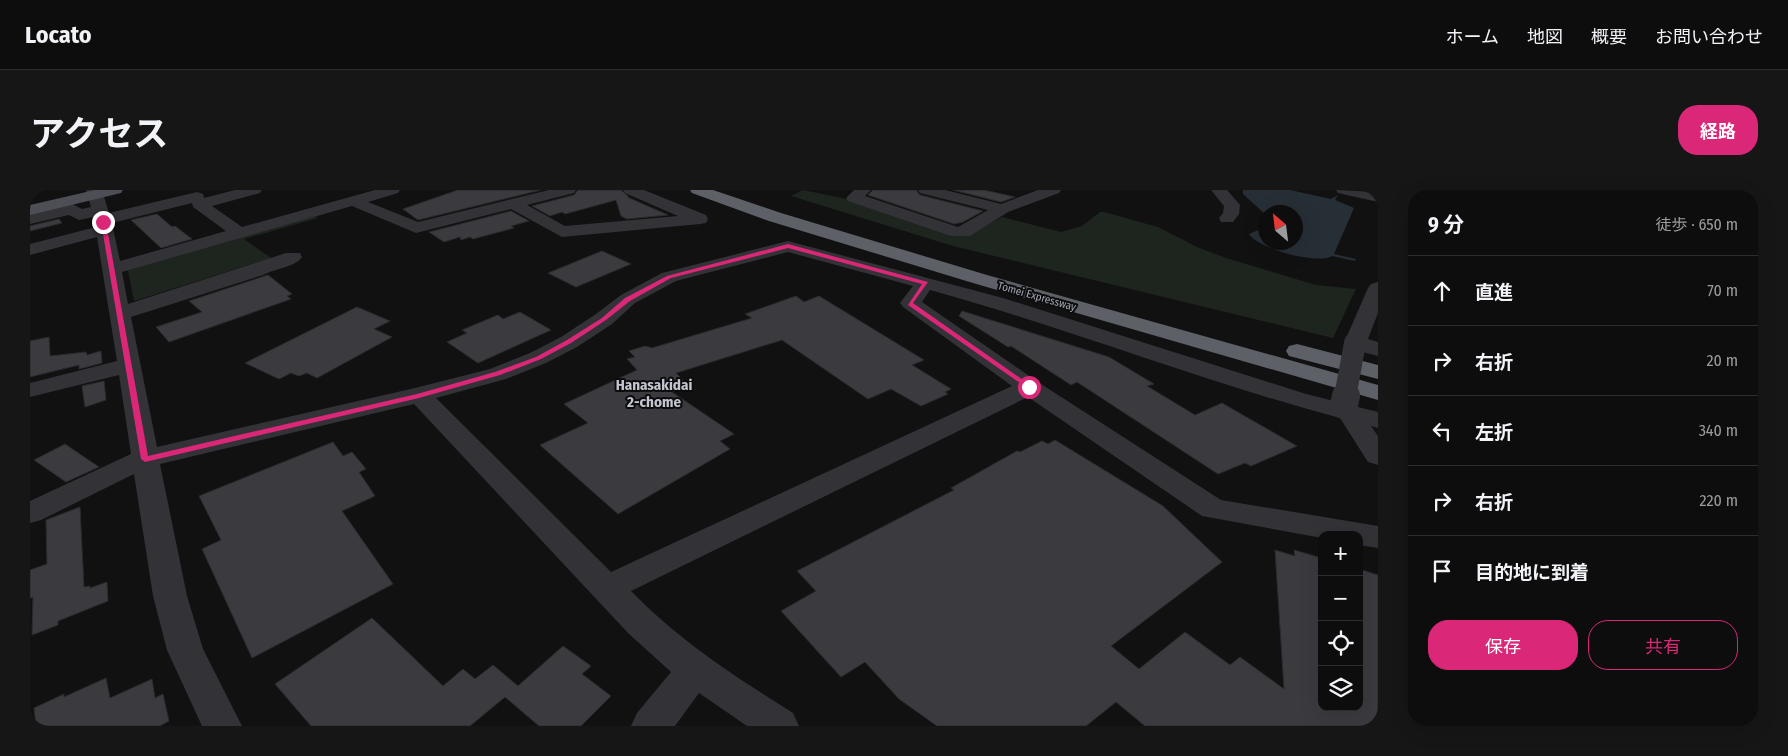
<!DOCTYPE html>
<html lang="ja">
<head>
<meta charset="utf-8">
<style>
	body { margin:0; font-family:"Fira Sans Condensed","Noto Sans JP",sans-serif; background:#161617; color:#f1f3f6 }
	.controls { position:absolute; right:15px; bottom:15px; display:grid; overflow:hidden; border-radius:10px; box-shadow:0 5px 20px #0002 }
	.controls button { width:45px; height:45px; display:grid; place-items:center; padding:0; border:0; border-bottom:1px solid #2d2d2e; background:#0d0d0e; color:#f1f3f6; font:25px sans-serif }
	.compass { position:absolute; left:1228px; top:15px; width:45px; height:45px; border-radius:50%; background:#0d0d0e; box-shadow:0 5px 20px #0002; rotate:332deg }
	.stop { position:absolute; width:15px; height:15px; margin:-11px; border:4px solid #db2777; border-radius:50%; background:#fff }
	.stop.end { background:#db2777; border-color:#fff; box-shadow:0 1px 5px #0008 }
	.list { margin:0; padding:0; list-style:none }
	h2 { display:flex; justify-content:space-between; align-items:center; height:65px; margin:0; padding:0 20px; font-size:21px }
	h2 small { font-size:16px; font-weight:400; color:#9a9c9e }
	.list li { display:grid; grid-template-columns:32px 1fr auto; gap:15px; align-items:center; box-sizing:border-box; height:70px; padding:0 20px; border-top:1px solid #2d2d2e }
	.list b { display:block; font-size:19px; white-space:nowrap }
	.list em { font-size:16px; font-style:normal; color:#9a9c9e }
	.actions { display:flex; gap:10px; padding:15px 20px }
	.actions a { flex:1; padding:11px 0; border:1px solid #db2777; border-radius:20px; text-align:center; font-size:18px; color:#db2777 }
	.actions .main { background:#db2777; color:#fff }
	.icon { flex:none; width:28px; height:28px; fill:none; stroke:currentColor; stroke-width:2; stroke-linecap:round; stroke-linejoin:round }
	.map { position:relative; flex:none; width:1348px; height:536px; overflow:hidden; border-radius:20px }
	header { display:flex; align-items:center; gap:30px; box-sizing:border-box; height:70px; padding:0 25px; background:#0d0d0e; border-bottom:1px solid #2d2d2e }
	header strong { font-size:24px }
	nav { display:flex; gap:28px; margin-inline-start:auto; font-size:18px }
	.intro { display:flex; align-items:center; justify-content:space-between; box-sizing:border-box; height:120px; padding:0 30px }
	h1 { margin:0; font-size:35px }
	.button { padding:12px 22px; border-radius:20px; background:#db2777; color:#fff; font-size:18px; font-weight:700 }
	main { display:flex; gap:30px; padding:0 30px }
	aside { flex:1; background:#0d0d0e; border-radius:20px; box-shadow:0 5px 20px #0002 }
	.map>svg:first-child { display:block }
</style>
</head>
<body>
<header>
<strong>Locato</strong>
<nav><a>ホーム</a><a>地図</a><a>概要</a><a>お問い合わせ</a></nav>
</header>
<div class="intro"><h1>アクセス</h1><a class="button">経路</a></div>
<main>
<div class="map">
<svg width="1348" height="536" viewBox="0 0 1348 536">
	<rect width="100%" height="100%" fill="#111112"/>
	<path fill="#1d251e" d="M 773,0 L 817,9 L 933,46 L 972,27 L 1031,42 L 1052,36 L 1070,22 L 1074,22 L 1128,37 L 1167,57 L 1196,68 L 1286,95 L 1326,99 L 1303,148 L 923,56 L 761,6 Z
		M 283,25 L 288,28 L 214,49 L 241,68 L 104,111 L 98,81 L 103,76 Z"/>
	<path fill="#272f36" d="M 1213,0 L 1260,0 L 1301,9 L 1308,5 L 1305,10 L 1324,18 L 1304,64 L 1326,69 L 1325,71 L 1302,66 C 1287,75 1229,59 1219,44 L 1235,37 L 1236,52 L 1266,52 L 1266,22 L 1235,24 L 1213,4 Z"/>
	<path fill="#3b3b3f" stroke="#2b2b2e" d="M 428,0 L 511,0 L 388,30 L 373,19 Z
		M 548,0 L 591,0 L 599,7 L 597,7 L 638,25 L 597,29 L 591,26 L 586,10 L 535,24 L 532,22 L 520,26 L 502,16 L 544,5 Z
		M 843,0 L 886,0 L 890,5 L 953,21 L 933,32 L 924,34 L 838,5 Z
		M 923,0 L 954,0 L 985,7 L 971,12 Z
		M 481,21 L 499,31 L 481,36 L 484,38 L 443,49 L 440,47 L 431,50 L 430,47 L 414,52 L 399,42 Z
		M 127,24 L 142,37 L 145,36 L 162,49 L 131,58 L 101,30 Z
		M 29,29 L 32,33 L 0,41 L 0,36 Z
		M 572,61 L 601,74 L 546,97 L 518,83 Z
		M 238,85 L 262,104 L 257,106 L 261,109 L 139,152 L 126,137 L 172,122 L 159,111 Z
		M 766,106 L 774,112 L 789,106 L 894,170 L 882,175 L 921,199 L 915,202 L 918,204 L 891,216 L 861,199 L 838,209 L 752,150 L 646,183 L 658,195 L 642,202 L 704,244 L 690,251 L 700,259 L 588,324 L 510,255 L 558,233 L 534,214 L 607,180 L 597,169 L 605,167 L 599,161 L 615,156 L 622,158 L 722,128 L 715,124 Z
		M 327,117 L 360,131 L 344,139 L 362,147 L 287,188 L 277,183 L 269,186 L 261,183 L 249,189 L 215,173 Z
		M 932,121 L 1079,167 L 1124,194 L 1117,196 L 1165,225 L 1192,213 L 1267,256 L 1221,276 L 1215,273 L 1188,284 L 1047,192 L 1041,195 L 981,156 L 978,157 L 929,126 Z
		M 490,122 L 521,140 L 448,173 L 417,152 L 437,143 L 432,140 L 468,125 L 473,129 Z
		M 19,147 L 20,166 L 56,162 L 57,165 L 71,161 L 72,173 L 49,179 L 49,175 L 0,187 L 0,151 Z
		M 74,191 L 76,210 L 55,217 L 52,196 Z
		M 1025,250 L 1133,316 L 1192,372 L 1081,456 L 1109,479 L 1155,442 L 1200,475 L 1210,467 L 1254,499 L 1245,360 L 1265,366 L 1264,360 L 1292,368 L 1292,517 L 1329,517 L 1329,379 L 1348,385 L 1348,536 L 1115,536 L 1086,512 L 1056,536 L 907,536 L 869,509 L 835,472 L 811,487 L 751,421 L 786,401 L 767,381 L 924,300 L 921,298 L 987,261 L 990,262 L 1012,251 L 1018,254 Z
		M 303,252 L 313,266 L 322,262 L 336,279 L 329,282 L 345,306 L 312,321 L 363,394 L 222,468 L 172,359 L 191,350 L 169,306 Z
		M 35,254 L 69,277 L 36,292 L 4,270 Z
		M 50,317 L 54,397 L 60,396 L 60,398 L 77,392 L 78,411 L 28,431 L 28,435 L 2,445 L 3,407 L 0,408 L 0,380 L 17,374 L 16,330 Z
		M 342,428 L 413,496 L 433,479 L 445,489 L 463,475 L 488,496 L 533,456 L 561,476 L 552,484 L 581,506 L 551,536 L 509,536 L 475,507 L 440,536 L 281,536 L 245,494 Z
		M 76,488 L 80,508 L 122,489 L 125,508 L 133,504 L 139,531 L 130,536 L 6,536 L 4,518 L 34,504 L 34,507 Z"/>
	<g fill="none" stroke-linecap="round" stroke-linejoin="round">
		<path fill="#323237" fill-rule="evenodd" d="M 56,0 L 72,0 L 79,23 L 167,2 L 173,4 L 174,8 L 205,0 L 232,0 L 230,3 L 182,16 L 212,37 L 345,0 L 370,0 L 368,3 L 338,12 L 388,32 L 519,0 L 546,0 L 544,3 L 497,15 L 535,36 L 648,26 L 595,3 L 593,0 L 614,0 L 676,25 L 678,29 L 676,33 L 670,34 L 532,47 L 481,19 L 386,43 L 322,16 L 92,82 L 98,114 L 256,63 L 270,63 L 272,67 C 266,77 243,79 233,85 L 101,127 L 127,257 L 385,198 L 460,179 L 500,163 L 531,147 L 566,124 L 591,105 L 632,83 L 758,51 L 973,108 L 1276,204 L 1304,211 L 1314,207 L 1323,210 L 1328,217 L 1348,222 L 1348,238 L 1341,236 L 1348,246 L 1348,275 L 1338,272 L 1310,228 C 1171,191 1038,138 900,100 L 892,112 L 1008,192 L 1191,310 L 1348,336 L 1348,358 L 1329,355 L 1329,345 L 1292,345 L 1292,348 L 1172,326 L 998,207 L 601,401 C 651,452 703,485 763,523 L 769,536 L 717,536 L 669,503 L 645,536 L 601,536 L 607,523 L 641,482 L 598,443 L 384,214 L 130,274 L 157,406 L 173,459 L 212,536 L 172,536 L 137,460 L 123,406 L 104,284 L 11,330 L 0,333 L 0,311 L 101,264 L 89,185 L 0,207 L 0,193 L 87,171 L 67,47 L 0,65 L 0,54 L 66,37 L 64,27 L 49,30 L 39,25 L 0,34 L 0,24 L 42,14 L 52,19 L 61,17 ZM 162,13 L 163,17 L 196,41 L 90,71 L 82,33 ZM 758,62 L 883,96 L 870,113 L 873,117 L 982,196 L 581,382 L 406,208 L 476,189 L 516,173 L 547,157 L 582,134 L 605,113 L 646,91 Z
			M 824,0 L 841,0 L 835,6 L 928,37 L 958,20 L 890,3 L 888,0 L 915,0 L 971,14 L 1008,0 L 1031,0 L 1029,3 L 978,22 L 940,46 L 921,46 L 818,11 L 816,8 Z
			M 1181,0 L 1197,0 L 1210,15 L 1209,24 L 1203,32 L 1191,32 L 1189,28 L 1193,23 L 1194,16 Z
			M 1306,0 L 1348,2 L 1348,12 L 1308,3 Z
			M 1348,92 L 1348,123 L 1338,149 L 1348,152 L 1348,166 L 1317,158 L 1314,153 L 1338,98 L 1341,94 Z"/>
		<path fill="#4e4f56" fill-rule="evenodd" d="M 65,0 L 93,0 L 91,3 L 0,25 L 0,15 Z"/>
		<path fill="#5e6068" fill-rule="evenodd" d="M 660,0 L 683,0 L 751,23 L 957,85 L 1348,195 L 1348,210 L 943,93 L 739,31 L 662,3 Z
			M 1267,154 L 1348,175 L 1348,189 L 1259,166 L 1256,161 L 1259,156 Z"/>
		<path stroke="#323237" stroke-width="22" d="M 1315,207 L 1325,153"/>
		<path stroke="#323237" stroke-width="28" d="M 1314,215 L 1316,206"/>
	</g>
	<path fill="#db2777" d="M 73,31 L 76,32 L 118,266 L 387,204 L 465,182 L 506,167 L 537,150 L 572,128 L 595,108 L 637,86 L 758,54 L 898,92 L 883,113 L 1003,197 L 997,198 L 878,115 L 892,94 L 758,58 L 641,88 L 600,111 L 576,130 L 541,153 L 511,169 L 470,185 L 389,208 L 115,272 L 111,269 L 71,32 Z"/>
	<g text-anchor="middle" stroke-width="4" stroke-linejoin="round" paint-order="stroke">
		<g font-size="11" fill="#a2a6b3" stroke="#0c0c0d">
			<text transform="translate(1007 106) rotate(16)" y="4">Tomei Expressway</text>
		</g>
		<g font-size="15" font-weight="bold" fill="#c3c6cf" stroke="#0c0c0d">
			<text x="624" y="200">Hanasakidai<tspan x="624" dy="17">2-chome</tspan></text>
		</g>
	</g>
</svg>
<div class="controls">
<button>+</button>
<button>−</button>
<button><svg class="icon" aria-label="locate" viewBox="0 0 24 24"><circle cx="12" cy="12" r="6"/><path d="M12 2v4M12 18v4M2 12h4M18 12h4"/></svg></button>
<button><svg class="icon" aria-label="layers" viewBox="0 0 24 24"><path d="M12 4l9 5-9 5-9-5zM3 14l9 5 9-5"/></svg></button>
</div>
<svg class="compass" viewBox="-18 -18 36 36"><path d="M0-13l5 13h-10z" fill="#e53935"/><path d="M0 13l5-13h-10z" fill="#9a9c9e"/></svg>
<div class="stop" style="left:999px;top:197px"></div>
<div class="stop end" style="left:73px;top:32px"></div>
</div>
<aside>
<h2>9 分<small>徒歩 · 650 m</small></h2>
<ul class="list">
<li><svg class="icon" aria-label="ahead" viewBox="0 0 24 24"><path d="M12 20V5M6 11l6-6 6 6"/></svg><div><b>直進</b></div><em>70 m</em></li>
<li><svg class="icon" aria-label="right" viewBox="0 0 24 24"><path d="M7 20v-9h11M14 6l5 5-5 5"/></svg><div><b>右折</b></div><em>20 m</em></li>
<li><svg class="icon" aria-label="left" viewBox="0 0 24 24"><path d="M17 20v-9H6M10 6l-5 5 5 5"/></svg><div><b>左折</b></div><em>340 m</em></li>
<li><svg class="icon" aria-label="right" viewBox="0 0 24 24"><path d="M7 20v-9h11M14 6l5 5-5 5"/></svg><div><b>右折</b></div><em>220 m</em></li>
<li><svg class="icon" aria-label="arrive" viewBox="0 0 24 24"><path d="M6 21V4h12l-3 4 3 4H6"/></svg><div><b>目的地に到着</b></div></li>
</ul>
<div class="actions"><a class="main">保存</a><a>共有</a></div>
</aside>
</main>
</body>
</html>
